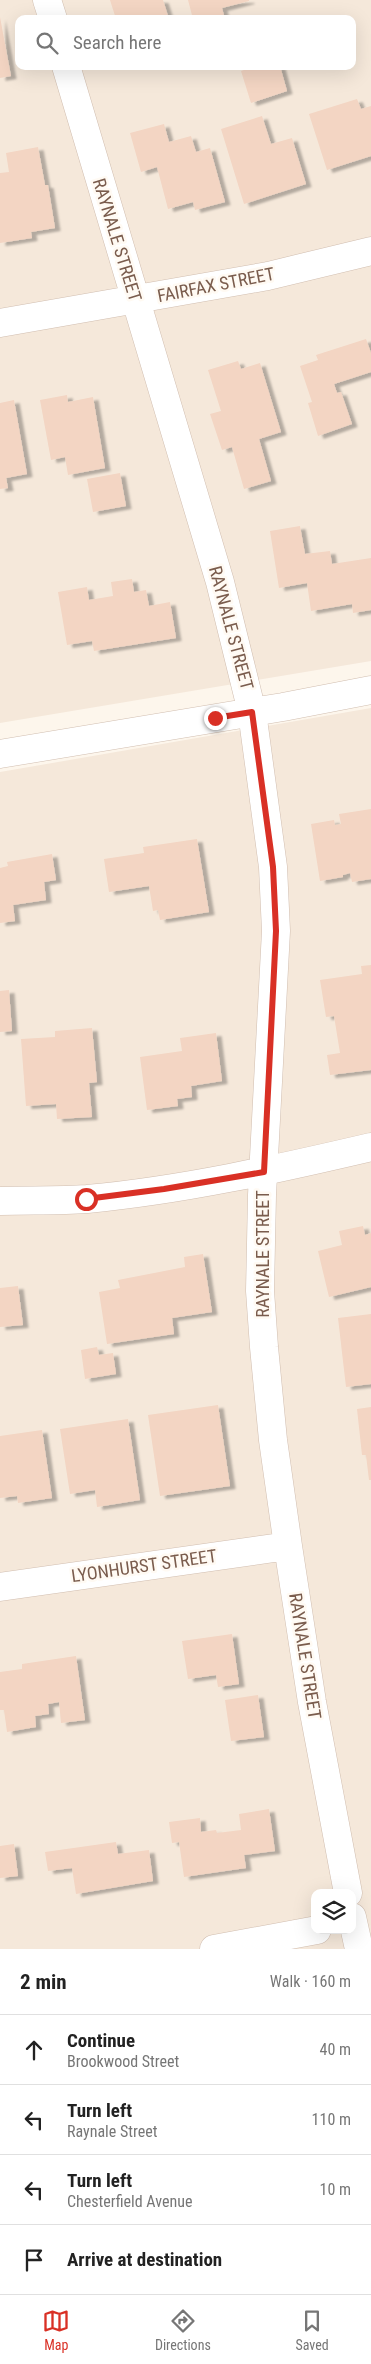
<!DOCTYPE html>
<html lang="en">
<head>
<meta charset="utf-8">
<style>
	body { margin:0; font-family:"Roboto Condensed",sans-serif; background:#f6f6f6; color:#222 }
	.controls { position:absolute; right:15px; bottom:15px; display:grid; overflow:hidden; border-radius:10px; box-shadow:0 5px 20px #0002 }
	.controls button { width:45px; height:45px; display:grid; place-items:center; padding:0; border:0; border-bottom:1px solid #e0e0e0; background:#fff; color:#222; font:25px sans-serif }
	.stop { position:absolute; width:15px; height:15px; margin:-11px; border:4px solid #d93025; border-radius:50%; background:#fff }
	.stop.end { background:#d93025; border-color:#fff; box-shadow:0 1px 5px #0008 }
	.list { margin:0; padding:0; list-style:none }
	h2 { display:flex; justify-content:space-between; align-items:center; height:65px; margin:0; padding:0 20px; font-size:21px }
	h2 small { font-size:16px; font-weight:400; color:#767676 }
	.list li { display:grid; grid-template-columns:32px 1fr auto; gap:15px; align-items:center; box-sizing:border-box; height:70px; padding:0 20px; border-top:1px solid #e0e0e0 }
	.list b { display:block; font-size:19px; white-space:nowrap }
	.list p { margin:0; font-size:16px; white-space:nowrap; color:#767676 }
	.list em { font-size:16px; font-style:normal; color:#767676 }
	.icon { flex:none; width:28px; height:28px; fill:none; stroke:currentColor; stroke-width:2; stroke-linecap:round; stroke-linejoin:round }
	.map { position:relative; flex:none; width:371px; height:1949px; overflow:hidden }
	.search { position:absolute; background:#fff; box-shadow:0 5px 20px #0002; left:15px; right:15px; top:15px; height:55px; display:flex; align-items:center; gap:12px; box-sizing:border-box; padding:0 18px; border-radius:10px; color:#767676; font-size:19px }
	.sheet { height:345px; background:#fff }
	nav { display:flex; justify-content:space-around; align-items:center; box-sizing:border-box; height:70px; border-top:1px solid #e0e0e0; background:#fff; font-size:14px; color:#767676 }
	nav a { display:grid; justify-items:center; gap:2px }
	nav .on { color:#d93025 }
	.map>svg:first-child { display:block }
</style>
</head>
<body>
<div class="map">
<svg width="371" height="1949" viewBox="0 0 371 1949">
	<defs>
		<filter id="shadow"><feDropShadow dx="5.5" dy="3" stdDeviation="1" flood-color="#0004"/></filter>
	</defs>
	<rect width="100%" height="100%" fill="#fdf6ec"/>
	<path fill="#f5e8da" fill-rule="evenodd" d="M 0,0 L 371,0 L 371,661 L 0,723 ZM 19,19 L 352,19 L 352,66 L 19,66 Z
		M 371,708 L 371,1949 L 0,1949 L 0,772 ZM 315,1893 L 352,1893 L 352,1930 L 315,1930 Z"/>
	<path fill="#f3d5c3" filter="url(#shadow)" d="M 110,0 L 163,0 L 169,19 L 116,19 Z
		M 188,0 L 249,0 L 249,1 L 222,8 L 225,19 L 193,19 Z
		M 0,17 L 11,76 L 0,78 Z
		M 257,66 L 280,66 L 287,91 L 251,103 L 241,71 Z
		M 357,99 L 361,109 L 371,106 L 371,156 L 327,170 L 309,114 Z
		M 262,116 L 271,144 L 292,138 L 306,184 L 244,204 L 221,129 Z
		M 164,124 L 169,142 L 191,136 L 196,152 L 210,148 L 225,202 L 195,210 L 193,202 L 168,209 L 157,167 L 141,172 L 130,133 Z
		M 38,147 L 45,185 L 48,185 L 55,228 L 31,232 L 32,238 L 0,243 L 0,173 L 9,172 L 6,153 Z
		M 366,339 L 371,353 L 371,372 L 334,384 L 337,393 L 341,392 L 352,424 L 318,436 L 308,403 L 312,402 L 300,366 L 318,360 L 316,355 Z
		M 238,361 L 241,369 L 260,363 L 281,432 L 259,439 L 271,481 L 244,489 L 232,447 L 222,450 L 210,414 L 221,411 L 208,370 Z
		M 67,395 L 68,402 L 93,397 L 105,468 L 68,475 L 65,457 L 51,460 L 40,400 Z
		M 14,400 L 27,474 L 6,478 L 8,488 L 0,489 L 0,403 Z
		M 120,473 L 126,506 L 93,512 L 87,479 Z
		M 300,526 L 305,554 L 330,551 L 332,564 L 371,558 L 371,610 L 353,613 L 352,604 L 311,611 L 307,583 L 279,588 L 270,531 Z
		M 132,579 L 134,592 L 146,590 L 149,606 L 170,602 L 176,638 L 94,651 L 92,641 L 67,645 L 58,592 L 87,587 L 89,600 L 113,596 L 111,582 Z
		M 371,809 L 371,879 L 352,882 L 350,873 L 343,875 L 343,877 L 320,881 L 311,824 L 334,820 L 335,825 L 341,824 L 339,814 Z
		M 197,839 L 209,912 L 160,920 L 158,910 L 153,911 L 149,886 L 109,892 L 104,859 L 144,853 L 143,847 Z
		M 52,854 L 56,880 L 44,882 L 46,900 L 13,905 L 15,921 L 0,923 L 0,868 L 8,866 L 7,862 Z
		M 371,965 L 371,1070 L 330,1075 L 327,1055 L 340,1053 L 334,1016 L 326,1017 L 320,980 L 362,974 L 361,966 Z
		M 9,990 L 12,1031 L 0,1032 L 0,991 Z
		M 92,1028 L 97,1082 L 89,1083 L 92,1117 L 57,1119 L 56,1104 L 26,1106 L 21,1039 L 55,1037 L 55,1031 Z
		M 216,1033 L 222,1081 L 191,1086 L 192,1097 L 177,1099 L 178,1106 L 147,1110 L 140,1057 L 182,1051 L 180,1038 Z
		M 363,1226 L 365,1235 L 371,1233 L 371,1287 L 329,1297 L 318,1251 L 342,1245 L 339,1231 Z
		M 203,1254 L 212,1312 L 172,1318 L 174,1334 L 107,1344 L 99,1292 L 120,1288 L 118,1280 L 185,1267 L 184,1257 Z
		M 18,1286 L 23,1325 L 0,1327 L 0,1288 Z
		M 371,1314 L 371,1384 L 346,1387 L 338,1318 Z
		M 97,1347 L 99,1355 L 113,1353 L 116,1374 L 85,1379 L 81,1350 Z
		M 218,1405 L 230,1486 L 160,1496 L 148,1415 Z
		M 371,1407 L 371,1480 L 369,1480 L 366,1455 L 362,1455 L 357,1409 Z
		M 128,1419 L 140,1500 L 97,1507 L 95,1490 L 70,1494 L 60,1429 Z
		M 42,1430 L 52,1498 L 18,1503 L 17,1496 L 0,1498 L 0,1436 Z
		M 232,1634 L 239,1684 L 218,1687 L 216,1675 L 188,1679 L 182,1641 Z
		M 76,1656 L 85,1720 L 61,1723 L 59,1702 L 48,1704 L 49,1714 L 35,1716 L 36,1727 L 7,1732 L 4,1710 L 0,1710 L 0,1672 L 22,1669 L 22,1664 Z
		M 258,1695 L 264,1737 L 231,1741 L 225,1700 Z
		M 269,1809 L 275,1851 L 244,1855 L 246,1868 L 184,1877 L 179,1842 L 172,1843 L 169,1822 L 200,1818 L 201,1832 L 216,1830 L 217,1833 L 241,1830 L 239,1814 Z
		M 116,1842 L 118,1854 L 149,1850 L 153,1881 L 76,1894 L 72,1868 L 48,1871 L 45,1852 Z
		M 14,1844 L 18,1876 L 0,1878 L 0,1846 Z"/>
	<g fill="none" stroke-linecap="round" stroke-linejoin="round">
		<g stroke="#d1beb0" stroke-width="29">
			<path id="minor" d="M 47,0 L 53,19
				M 66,66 L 220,582 L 252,712 L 273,867 L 276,931 L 262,1195 L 260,1291 L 264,1347 L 273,1440 L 288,1546 L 312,1702 L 348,1893
				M 0,323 L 268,276 L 371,251
				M 0,754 L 283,707 L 371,690
				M 0,1201 C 29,1200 58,1201 87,1199 C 183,1190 277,1169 371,1147
				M 0,1587 L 288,1546
				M 352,1917 L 359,1949
				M 214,1949 L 317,1930"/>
		</g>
		<use href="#minor" stroke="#fff" stroke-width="28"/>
	</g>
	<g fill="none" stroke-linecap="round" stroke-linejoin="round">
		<path stroke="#d93025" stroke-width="6" d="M 86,1199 L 164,1189 L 264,1172 L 276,931 L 273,867 L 252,712 L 215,718"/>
	</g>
	<g text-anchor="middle" stroke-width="5" stroke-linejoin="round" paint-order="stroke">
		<g font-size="18" fill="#7a5c4d" stroke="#fffaf3">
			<text transform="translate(117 240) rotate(73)" y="6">RAYNALE STREET</text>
			<text transform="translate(216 285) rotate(-11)" y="6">FAIRFAX STREET</text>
			<text transform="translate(231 628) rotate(75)" y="6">RAYNALE STREET</text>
			<text transform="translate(263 1254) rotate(-90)" y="6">RAYNALE STREET</text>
			<text transform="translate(144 1566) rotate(-8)" y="6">LYONHURST STREET</text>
			<text transform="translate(305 1656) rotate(81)" y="6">RAYNALE STREET</text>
		</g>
	</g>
</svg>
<div class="controls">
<button><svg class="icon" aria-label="layers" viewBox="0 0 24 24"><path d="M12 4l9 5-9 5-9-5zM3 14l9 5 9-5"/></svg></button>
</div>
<div class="stop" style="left:86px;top:1199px"></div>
<div class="stop end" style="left:215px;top:718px"></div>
<div class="search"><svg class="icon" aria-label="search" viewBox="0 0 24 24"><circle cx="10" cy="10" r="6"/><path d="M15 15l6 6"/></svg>Search here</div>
</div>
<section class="sheet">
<h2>2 min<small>Walk · 160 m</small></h2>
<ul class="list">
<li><svg class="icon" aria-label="ahead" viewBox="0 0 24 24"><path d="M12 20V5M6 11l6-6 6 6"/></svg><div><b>Continue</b><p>Brookwood Street</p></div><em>40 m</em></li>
<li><svg class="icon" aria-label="left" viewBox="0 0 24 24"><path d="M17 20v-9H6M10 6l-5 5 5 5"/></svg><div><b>Turn left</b><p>Raynale Street</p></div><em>110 m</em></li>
<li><svg class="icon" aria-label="left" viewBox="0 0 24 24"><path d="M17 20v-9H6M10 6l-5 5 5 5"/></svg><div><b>Turn left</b><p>Chesterfield Avenue</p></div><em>10 m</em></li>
<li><svg class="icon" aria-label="arrive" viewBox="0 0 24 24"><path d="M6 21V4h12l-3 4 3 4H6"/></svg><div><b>Arrive at destination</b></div></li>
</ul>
</section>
<nav>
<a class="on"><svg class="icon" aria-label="map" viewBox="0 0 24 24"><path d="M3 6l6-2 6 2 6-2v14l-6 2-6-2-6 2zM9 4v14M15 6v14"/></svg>Map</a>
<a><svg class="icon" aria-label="directions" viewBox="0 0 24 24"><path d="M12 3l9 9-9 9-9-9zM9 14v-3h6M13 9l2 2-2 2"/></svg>Directions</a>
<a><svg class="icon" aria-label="saved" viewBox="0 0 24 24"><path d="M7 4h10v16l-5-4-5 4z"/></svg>Saved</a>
</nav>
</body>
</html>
